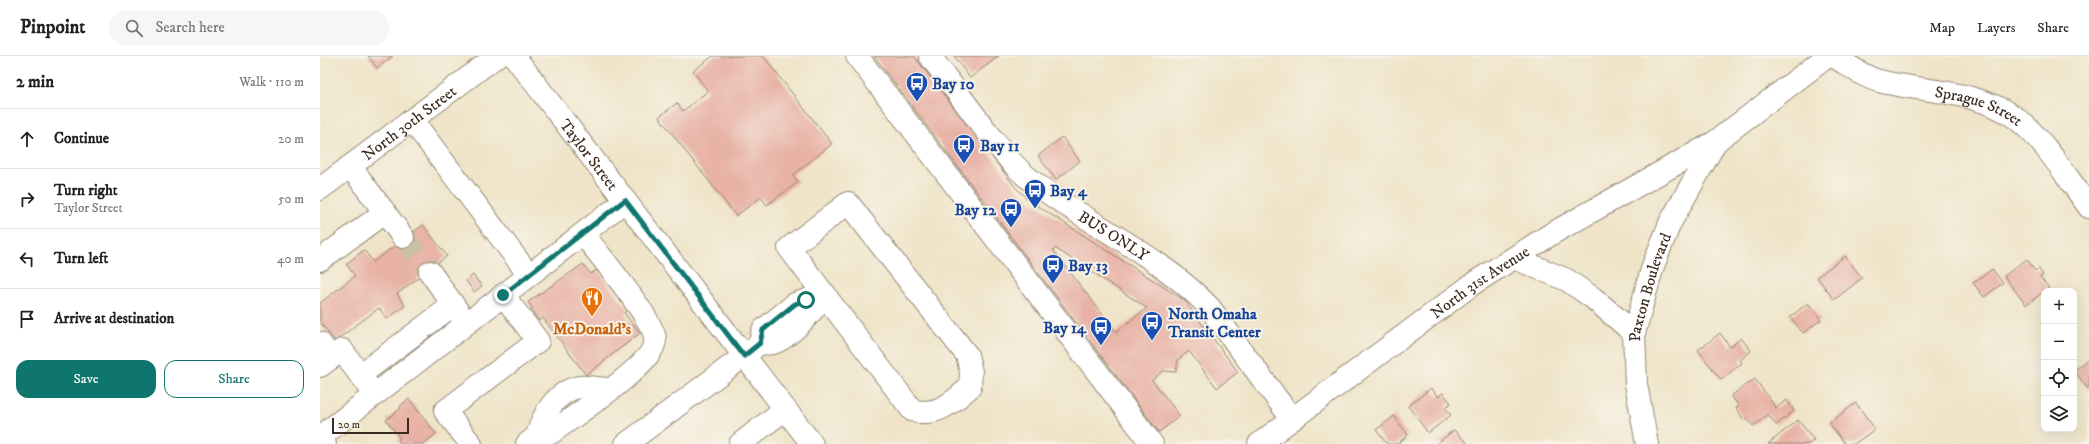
<!DOCTYPE html>
<html lang="en">
<head>
<meta charset="utf-8">
<style>
	body { margin:0; font-family:"IM FELL DW Pica",serif; background:#f6f6f6; color:#222 }
	.controls { position:absolute; right:12px; bottom:12px; display:grid; overflow:hidden; border-radius:8px; box-shadow:0 4px 16px #0002 }
	.controls button { width:36px; height:36px; display:grid; place-items:center; padding:0; border:0; border-bottom:1px solid #e0e0e0; background:#fff; color:#222; font:20px sans-serif }
	.scale { position:absolute; left:12px; bottom:10px; width:77px; box-sizing:border-box; padding-left:4px; border:2px solid #3b2a1e; border-top:0; font-size:11px; line-height:14px; white-space:nowrap; color:#3b2a1e; -webkit-text-stroke:3px #f7f3e8; paint-order:stroke }
	.stop { position:absolute; width:12px; height:12px; margin:-9px; border:3px solid #0f766e; border-radius:50%; background:#fff }
	.stop.end { background:#0f766e; border-color:#fff; box-shadow:0 1px 4px #0008 }
	.list { margin:0; padding:0; list-style:none }
	h2 { display:flex; justify-content:space-between; align-items:center; height:52px; margin:0; padding:0 16px; font-size:17px }
	h2 small { font-size:13px; font-weight:400; color:#767676 }
	.list li { display:grid; grid-template-columns:26px 1fr auto; gap:12px; align-items:center; box-sizing:border-box; height:60px; padding:0 16px; border-top:1px solid #e0e0e0 }
	.list b { display:block; font-size:15px; white-space:nowrap }
	.list p { margin:0; font-size:13px; white-space:nowrap; color:#767676 }
	.list em { font-size:13px; font-style:normal; color:#767676 }
	.actions { display:flex; gap:8px; padding:12px 16px }
	.actions a { flex:1; padding:9px 0; border:1px solid #0f766e; border-radius:12px; text-align:center; font-size:14px; color:#0f766e }
	.actions .main { background:#0f766e; color:#fff }
	.icon { flex:none; width:22px; height:22px; fill:none; stroke:currentColor; stroke-width:2; stroke-linecap:round; stroke-linejoin:round }
	.map { position:relative; flex:none; width:1769px; height:388px; overflow:hidden }
	header { display:flex; align-items:center; gap:24px; box-sizing:border-box; height:56px; padding:0 20px; background:#fff; border-bottom:1px solid #e0e0e0 }
	header strong { font-size:19px }
	nav { display:flex; gap:22px; margin-inline-start:auto; font-size:14px }
	.search { width:280px; height:36px; background:#f6f6f6; display:flex; align-items:center; gap:10px; box-sizing:border-box; padding:0 14px; border-radius:22px; color:#767676; font-size:15px }
	main { display:flex }
	aside { flex:1; background:#fff }
	.map>svg:first-child { display:block }
</style>
</head>
<body>
<header>
<strong>Pinpoint</strong>
<div class="search"><svg class="icon" aria-label="search" viewBox="0 0 24 24"><circle cx="10" cy="10" r="6"/><path d="M15 15l6 6"/></svg>Search here</div>
<nav><a>Map</a><a>Layers</a><a>Share</a></nav>
</header>
<main>
<aside>
<h2>2 min<small>Walk · 110 m</small></h2>
<ul class="list">
<li><svg class="icon" aria-label="ahead" viewBox="0 0 24 24"><path d="M12 20V5M6 11l6-6 6 6"/></svg><div><b>Continue</b></div><em>20 m</em></li>
<li><svg class="icon" aria-label="right" viewBox="0 0 24 24"><path d="M7 20v-9h11M14 6l5 5-5 5"/></svg><div><b>Turn right</b><p>Taylor Street</p></div><em>50 m</em></li>
<li><svg class="icon" aria-label="left" viewBox="0 0 24 24"><path d="M17 20v-9H6M10 6l-5 5 5 5"/></svg><div><b>Turn left</b></div><em>40 m</em></li>
<li><svg class="icon" aria-label="arrive" viewBox="0 0 24 24"><path d="M6 21V4h12l-3 4 3 4H6"/></svg><div><b>Arrive at destination</b></div></li>
</ul>
<div class="actions"><a class="main">Save</a><a>Share</a></div>
</aside>
<div class="map">
<svg width="1769" height="388" viewBox="0 0 1769 388">
	<rect width="100%" height="100%" fill="#f7f3e8"/>
	<filter id="ink" filterUnits="userSpaceOnUse"><feTurbulence type="fractalNoise" baseFrequency=".025" numOctaves="2"/><feDisplacementMap in="SourceGraphic" scale="8" xChannelSelector="R" yChannelSelector="G"/><feConvolveMatrix kernelMatrix="1 2 1 2 8 2 1 2 1" color-interpolation-filters="sRGB"/></filter>
	<filter id="wash" filterUnits="userSpaceOnUse"><feTurbulence type="fractalNoise" baseFrequency=".012" numOctaves="4" result="noise"/><feDisplacementMap in="SourceGraphic" scale="16" xChannelSelector="R" yChannelSelector="G"/><feGaussianBlur stdDeviation="0.9" result="paint"/><feColorMatrix in="noise" values="0 0 0 0 0 0 0 0 0 0 0 0 0 0 0 0 0 1.4 0 .05"/><feComposite in="paint" operator="in"/></filter>
	<g filter="url(#wash)">
		<rect width="100%" height="100%" fill="#efe4c8"/>
		<g id="blocks">
			<path fill="#e8b2a6" fill-rule="evenodd" d="M 48,0 L 73,0 L 57,12 Z
				M 393,0 L 443,0 L 512,88 L 473,119 L 478,126 L 447,149 L 441,141 L 416,160 L 339,61 L 357,47 L 363,55 L 388,35 L 373,15 Z
				M 554,0 L 594,0 L 696,132 L 710,145 L 864,244 L 918,316 L 897,332 L 869,295 L 858,304 L 856,316 L 843,315 L 832,324 L 860,360 L 839,376 ZM 735,192 L 827,252 L 796,276 L 733,194 Z
				M 634,0 L 679,0 L 650,22 Z
				M 742,81 L 760,105 L 736,124 L 718,100 Z
				M 103,169 L 127,200 L 77,238 L 85,250 L 67,263 L 59,252 L 15,285 L 0,266 L 0,247 L 35,220 L 26,208 L 44,194 L 53,206 Z
				M 1525,200 L 1542,222 L 1514,244 L 1497,221 Z
				M 1707,203 L 1715,215 L 1718,212 L 1723,219 L 1720,221 L 1729,232 L 1706,249 L 1684,220 Z
				M 263,208 L 271,218 L 277,214 L 308,254 L 304,257 L 320,277 L 266,319 L 223,262 L 219,265 L 211,254 L 213,253 L 208,246 Z
				M 1672,213 L 1683,227 L 1664,241 L 1653,227 Z
				M 153,219 L 162,230 L 154,236 L 146,225 Z
				M 1488,247 L 1501,264 L 1483,277 L 1470,261 Z
				M 1400,277 L 1410,291 L 1421,282 L 1431,295 L 1420,304 L 1422,307 L 1401,324 L 1378,294 Z
				M 1769,302 L 1769,334 L 1754,315 Z
				M 1435,323 L 1456,352 L 1467,344 L 1474,355 L 1456,369 L 1448,359 L 1433,370 L 1427,362 L 1424,364 L 1416,352 L 1419,350 L 1411,340 Z
				M 1111,332 L 1118,341 L 1123,337 L 1131,347 L 1125,351 L 1131,359 L 1108,377 L 1088,350 Z
				M 89,343 L 116,378 L 103,388 L 81,388 L 78,384 L 80,382 L 66,364 L 81,352 L 80,350 Z
				M 1536,347 L 1555,373 L 1534,388 L 1525,388 L 1509,367 Z
				M 1074,360 L 1088,379 L 1077,388 L 1067,388 L 1056,374 Z
				M 1478,364 L 1494,384 L 1489,388 L 1448,388 Z
				M 1134,374 L 1148,388 L 1116,388 Z"/>
		</g>
	</g>
	<g filter="url(#ink)">
		<use href="#blocks" fill-opacity="0" stroke="#958773" stroke-width="1"/>
		<g fill="none" stroke-linecap="round" stroke-linejoin="round">
			<path stroke="#cbbfa6" stroke-width="22" stroke-dasharray="22 11" stroke-linecap="butt" d="M 83,181 L 110,216"/>
			<g stroke="#958773" stroke-width="24">
				<g id="minor">
					<path id="s1" d="M 194,0 L 492,388"/>
					<path d="M 537,0 L 832,388"/>
					<path id="s2" d="M 610,0 C 627,23 644,45 661,68 C 677,88 691,109 712,125 C 769,169 840,199 890,252 L 972,363"/>
					<path id="s3" d="M 1513,0 C 1527,8 1543,21 1559,25 C 1603,36 1654,34 1693,60 C 1722,80 1748,123 1769,151"/>
					<path d="M 92,64 L 209,219"/>
					<path d="M 30,110 L 83,181"/>
					<path d="M 528,147 L 647,299 L 651,316 L 650,331 C 633,346 616,362 592,354 L 469,192 Z"/>
					<path d="M 1194,202 L 1247,224 L 1273,242 L 1314,277"/>
					<path d="M 0,204 L 65,156"/>
					<path d="M 110,216 L 142,261"/>
					<path d="M 0,287 L 11,302"/>
					<path d="M 0,310 L 22,294 L 48,330"/>
					<path d="M 40,319 L 133,249"/>
					<path d="M 217,380 C 222,360 236,335 259,331 C 268,330 280,333 290,333"/>
					<path d="M 0,381 L 305,145"/>
					<path d="M 151,388 L 125,355 L 218,285 L 183,239"/>
					<path d="M 207,388 L 217,380 L 231,377 C 252,361 337,307 335,283 C 334,264 277,196 263,178"/>
					<path d="M 306,388 L 424,300 L 440,287 L 443,274 L 475,248 L 505,238 C 495,253 470,282 453,287 C 449,288 444,287 440,287"/>
					<path d="M 420,388 L 465,353"/>
					<path id="s4" d="M 939,388 L 1154,227 L 1233,177 L 1395,86 L 1508,0"/>
					<path id="s5" d="M 1327,388 L 1316,328 L 1314,277 L 1333,210 L 1350,167 L 1395,87"/>
				</g>
			</g>
			<g stroke="#958773" stroke-width="24">
				<g id="major">
					<path id="s6" d="M 0,133 L 177,0"/>
					<path d="M 0,382 L 5,388"/>
				</g>
			</g>
			<use href="#minor" stroke="#fff" stroke-width="22"/>
			<use href="#major" stroke="#fff" stroke-width="22"/>
		</g>
	</g>
	<g fill="none" stroke-linecap="round" stroke-linejoin="round" filter="url(#ink)">
		<path stroke="#0f766e" stroke-width="5" d="M 183,239 L 305,144 L 424,300 L 440,287 L 443,274 L 475,248 L 486,244"/>
	</g>
	<defs>
		<g id="bus-pin" transform="scale(1.15)"><path d="M0 17L-7.5 6A9.5 9.5 0 1 1 7.5 6Z" fill="#1a4fb4" stroke="#f7f3e8"/><path d="M-5-6H5V4H4V6H2V4H-2V6H-4V4H-5ZM-3.5-4V0h7V-4ZM-3.5 1.2v1.5H-2V1.2ZM2 1.2v1.5H3.5V1.2Z" fill="#fff"/></g>
		<g id="restaurant-pin" transform="scale(1.15)"><path d="M0 17L-7.5 6A9.5 9.5 0 1 1 7.5 6Z" fill="#e8710a" stroke="#f7f3e8"/><path d="M-5-6h1v4h1v-4h1v4h1v-4h1v5L-1.5 .5V6h-2V.5L-5-1ZM5-6V6H3V1.5H1.5Q1.5-4 5-6Z" fill="#fff"/></g>
	</defs>
	<g fill-rule="evenodd">
		<use href="#bus-pin" x="597" y="27"/>
		<use href="#bus-pin" x="644" y="89"/>
		<use href="#bus-pin" x="715" y="134"/>
		<use href="#bus-pin" x="691" y="153"/>
		<use href="#bus-pin" x="733" y="209"/>
		<use href="#restaurant-pin" x="272" y="242"/>
		<use href="#bus-pin" x="832" y="266"/>
		<use href="#bus-pin" x="781" y="271"/>
	</g>
	<g text-anchor="middle" stroke-width="4" stroke-linejoin="round" paint-order="stroke">
		<g font-size="16" font-weight="bold" fill="#164399" stroke="#f7f3e8" text-anchor="start">
			<text x="612" y="33">Bay 10</text>
			<text x="660" y="95">Bay 11</text>
			<text x="730" y="140">Bay 4</text>
			<text x="676" y="159" text-anchor="end">Bay 12</text>
			<text x="748" y="215">Bay 13</text>
			<text x="848" y="263">North Omaha<tspan x="848" dy="18">Transit Center</tspan></text>
			<text x="766" y="277" text-anchor="end">Bay 14</text>
		</g>
		<g font-size="16" fill="#3b2a1e" stroke="#f7f3e8">
			<text dy="6" stroke="none"><textPath href="#s3" startOffset="156">Sprague Street</textPath></text>
			<text dy="6" stroke="none"><textPath href="#s6" startOffset="111">North 30th Street</textPath></text>
			<text dy="6" stroke="none"><textPath href="#s1" startOffset="124">Taylor Street</textPath></text>
			<text dy="6" stroke="none"><textPath href="#s2" startOffset="260">BUS ONLY</textPath></text>
			<text dy="6" stroke="none"><textPath href="#s4" startOffset="274">North 31st Avenue</textPath></text>
			<text dy="6" stroke="none"><textPath href="#s5" startOffset="160">Paxton Boulevard</textPath></text>
		</g>
		<g font-size="16" font-weight="bold" fill="#c56008" stroke="#f7f3e8">
			<text x="272" y="278">McDonald's</text>
		</g>
	</g>
</svg>
<div class="controls">
<button>+</button>
<button>−</button>
<button><svg class="icon" aria-label="locate" viewBox="0 0 24 24"><circle cx="12" cy="12" r="6"/><path d="M12 2v4M12 18v4M2 12h4M18 12h4"/></svg></button>
<button><svg class="icon" aria-label="layers" viewBox="0 0 24 24"><path d="M12 4l9 5-9 5-9-5zM3 14l9 5 9-5"/></svg></button>
</div>
<div class="scale">20 m</div>
<div class="stop" style="left:486px;top:244px"></div>
<div class="stop end" style="left:183px;top:239px"></div>
</div>
</main>
</body>
</html>
